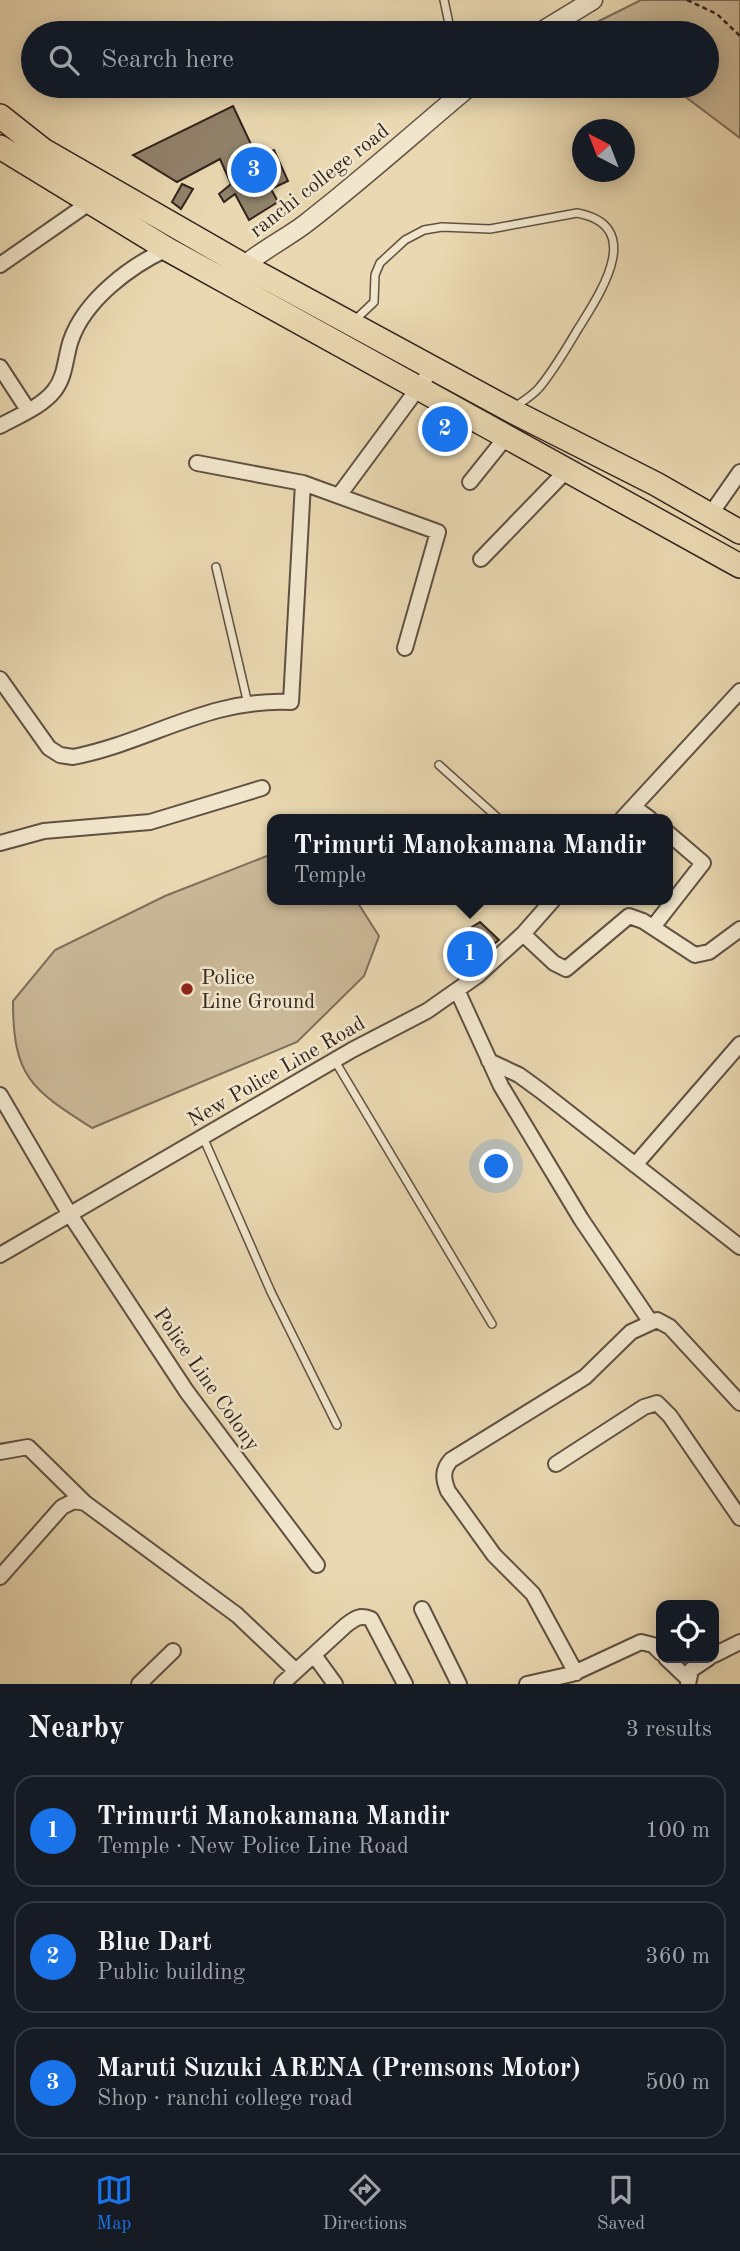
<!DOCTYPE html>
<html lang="en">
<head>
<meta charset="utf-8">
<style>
	body { margin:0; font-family:"Old Standard TT",serif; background:#242831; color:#f1f3f6 }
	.controls { position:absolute; right:21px; bottom:21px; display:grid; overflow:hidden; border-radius:14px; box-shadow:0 4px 18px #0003 }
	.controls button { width:63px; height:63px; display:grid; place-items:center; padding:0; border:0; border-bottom:2px solid #363941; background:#171b24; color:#f1f3f6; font:35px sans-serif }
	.compass { position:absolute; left:572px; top:119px; width:63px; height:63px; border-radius:50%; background:#171b24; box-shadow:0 4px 18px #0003; rotate:318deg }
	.you { position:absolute; left:497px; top:1167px; width:24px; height:24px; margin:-18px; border:5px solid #fff; border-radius:50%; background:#1a73e8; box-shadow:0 0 0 10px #1a73e833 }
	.badge { display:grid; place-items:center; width:46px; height:46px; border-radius:50%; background:#1a73e8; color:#fff; font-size:23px; font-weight:700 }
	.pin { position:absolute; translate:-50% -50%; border:4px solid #fff; box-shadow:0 2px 7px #0006 }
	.popup { position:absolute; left:267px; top:814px; width:406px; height:91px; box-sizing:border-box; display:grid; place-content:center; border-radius:14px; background:#171b24; filter:drop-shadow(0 2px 5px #0005); font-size:23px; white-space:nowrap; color:#9ea1a6 }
	.popup b { font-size:26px; color:#f1f3f6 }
	.popup::after { content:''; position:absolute; left:50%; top:100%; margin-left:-14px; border:14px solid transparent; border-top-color:#171b24 }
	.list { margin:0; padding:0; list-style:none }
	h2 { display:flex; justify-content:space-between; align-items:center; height:91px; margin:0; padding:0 28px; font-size:30px }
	h2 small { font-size:23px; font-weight:400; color:#9ea1a6 }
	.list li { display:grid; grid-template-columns:46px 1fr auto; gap:21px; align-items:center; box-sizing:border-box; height:112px; margin:0 14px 14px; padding:0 14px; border:2px solid #363941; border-radius:21px }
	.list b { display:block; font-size:26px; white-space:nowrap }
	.list p { margin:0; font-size:23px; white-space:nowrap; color:#9ea1a6 }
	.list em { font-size:23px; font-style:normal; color:#9ea1a6 }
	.icon { flex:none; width:38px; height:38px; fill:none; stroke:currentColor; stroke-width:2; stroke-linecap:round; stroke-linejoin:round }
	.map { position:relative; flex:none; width:740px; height:1684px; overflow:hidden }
	.search { position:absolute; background:#171b24; box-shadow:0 4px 18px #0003; left:21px; right:21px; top:21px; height:77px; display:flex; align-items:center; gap:18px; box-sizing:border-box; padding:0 24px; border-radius:38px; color:#9ea1a6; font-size:26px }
	.sheet { height:469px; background:#171b24 }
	nav { display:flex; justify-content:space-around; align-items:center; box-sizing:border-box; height:98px; border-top:2px solid #363941; background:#171b24; font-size:19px; color:#9ea1a6 }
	nav a { display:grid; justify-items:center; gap:4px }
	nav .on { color:#1a73e8 }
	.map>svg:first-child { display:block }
</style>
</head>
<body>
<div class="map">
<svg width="740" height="1684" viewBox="0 0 740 1684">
	<rect width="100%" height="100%" fill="#e9d8b1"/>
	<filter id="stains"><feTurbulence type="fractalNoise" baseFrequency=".00286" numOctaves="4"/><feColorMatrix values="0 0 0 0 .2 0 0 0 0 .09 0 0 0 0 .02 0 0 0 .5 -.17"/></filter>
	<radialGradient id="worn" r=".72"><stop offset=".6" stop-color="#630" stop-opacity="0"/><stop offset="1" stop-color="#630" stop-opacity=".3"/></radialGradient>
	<path fill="#cab998" stroke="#7e6e5b" stroke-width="2" d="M 641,0 L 740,0 L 740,138 L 671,86 L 707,86 L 707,33 L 602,33 L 591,25 Z
		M 272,854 L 272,900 L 356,900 L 379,936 L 364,976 L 297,1042 L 92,1128 C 31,1089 13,1077 13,1001 L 55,950 L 165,896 Z"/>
	<path fill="#91826a" stroke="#32241e" stroke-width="2" d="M 233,106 L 257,157 L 274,150 L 288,181 L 271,189 L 278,202 L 249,220 L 235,194 L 224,202 L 219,194 L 231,184 L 220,159 L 177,182 L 133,155 Z
		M 182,184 L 193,189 L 181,209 L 172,202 Z
		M 480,922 L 499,940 L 467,965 L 448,942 Z"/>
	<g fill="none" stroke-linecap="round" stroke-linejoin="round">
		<g stroke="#605143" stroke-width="10">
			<path id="service" d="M 444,0 L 451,33
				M 355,320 L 374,302 L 375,275 L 380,263 L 405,240 L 424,230 L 442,227 L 490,229 L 577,213 C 647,226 599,295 578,329 C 566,349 554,370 539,388 C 532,396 522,402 513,408
				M 216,567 L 248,704
				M 439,765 L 499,819
				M 335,1061 L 492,1324
				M 203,1137 L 271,1292 L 337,1425"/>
		</g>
		<g stroke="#605143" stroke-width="18">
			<path id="minor" d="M 0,265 L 89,203
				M 0,367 L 28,410
				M 0,426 C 18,416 41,407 54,391 C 66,376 65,357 71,340 C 85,300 130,266 167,249
				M 197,463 L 303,483 L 438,532 L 405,648
				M 470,482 L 506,437
				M 340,494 L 433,368
				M 710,515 L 740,472
				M 481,559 L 567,470
				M 0,679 L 49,748 L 60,755 L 73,757 C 150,742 208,698 291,702 L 303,483
				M 634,807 L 650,819
				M 622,819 L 740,691
				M 0,843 L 44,831 L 150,822 L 262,788
				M 653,927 L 703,863 L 668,833
				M 523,934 L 554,963 L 566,969 L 629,916 L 643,921 L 695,955 L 709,952 L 740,929
				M 457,990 L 501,1086 L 581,1219 L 650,1321
				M 489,1061 L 519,1075 L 541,1091 L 740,1247
				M 0,1095 L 69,1213 L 187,1392 L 317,1565
				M 635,1165 L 740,1044
				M 0,1255 L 352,1050 L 427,1011 L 477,976 L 523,934 L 553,900
				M 0,1452 L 28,1447 L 85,1503
				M 556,1464 L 644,1407 L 657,1403 L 670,1416 L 740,1518
				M 0,1577 L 62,1507 L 74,1501 L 85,1503 L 237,1615 L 296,1671
				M 422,1609 L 459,1684
				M 314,1655 L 335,1684
				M 714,1655 L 740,1642
				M 666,1658 L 687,1678
				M 576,1673 L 533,1594 L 494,1555 L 448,1491 C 443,1479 442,1470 451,1460 L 585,1377 L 631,1332 L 657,1320 L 670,1327 L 740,1403
				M 139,1684 L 173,1651
				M 282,1684 L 345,1626 C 354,1619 360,1614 371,1619 L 405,1684
				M 527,1684 L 572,1674 L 641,1642 L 653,1645 L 661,1653
				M 688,1684 L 691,1670 L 709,1658"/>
		</g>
		<g stroke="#605143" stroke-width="21">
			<path id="tertiary" d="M 539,33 L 593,0
				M 236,274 C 248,258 287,238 305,224 C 362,180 415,132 470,86"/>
		</g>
		<g stroke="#32241e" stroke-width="26">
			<path id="primary" d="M 0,116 L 43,150 L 243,265 L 510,410 L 656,484 L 740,532
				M 0,147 L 167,249 L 740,566"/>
		</g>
		<path stroke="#32241e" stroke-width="2.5" stroke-dasharray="5 3.5" stroke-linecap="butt" d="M 687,0 L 717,14 L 740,36"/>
		<use href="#service" stroke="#f1e6cc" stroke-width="7"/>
		<use href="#minor" stroke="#f1e6cc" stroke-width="14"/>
		<use href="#tertiary" stroke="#f1e6cc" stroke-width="18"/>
		<use href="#primary" stroke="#e9d8b1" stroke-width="23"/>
	</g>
	<circle fill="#8f2418" stroke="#f1e6cc" stroke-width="2.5" cx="187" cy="989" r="7"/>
	<g text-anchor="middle" stroke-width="5" stroke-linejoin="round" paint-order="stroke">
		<g font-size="21" fill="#32241e" stroke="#f1e6cc">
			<text transform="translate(319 180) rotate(-38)" y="7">ranchi college road</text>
			<text transform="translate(276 1071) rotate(-30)" y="7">New Police Line Road</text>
			<text transform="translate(207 1379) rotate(55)" y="7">Police Line Colony</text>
		</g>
		<g font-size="21" fill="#32241e" stroke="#f1e6cc" text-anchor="start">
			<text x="201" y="984">Police<tspan x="201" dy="24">Line Ground</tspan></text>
		</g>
	</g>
	<rect width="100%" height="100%" filter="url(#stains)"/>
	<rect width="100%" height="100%" fill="url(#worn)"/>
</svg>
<div class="controls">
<button><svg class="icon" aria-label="locate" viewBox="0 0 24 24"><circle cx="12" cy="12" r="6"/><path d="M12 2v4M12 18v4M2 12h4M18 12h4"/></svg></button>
</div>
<svg class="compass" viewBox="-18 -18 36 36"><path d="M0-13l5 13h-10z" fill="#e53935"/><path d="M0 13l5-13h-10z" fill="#9ea1a6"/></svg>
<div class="you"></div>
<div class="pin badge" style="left:470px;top:954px">1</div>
<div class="popup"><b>Trimurti Manokamana Mandir</b>Temple</div>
<div class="pin badge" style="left:445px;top:429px">2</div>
<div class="pin badge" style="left:254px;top:170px">3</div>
<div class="search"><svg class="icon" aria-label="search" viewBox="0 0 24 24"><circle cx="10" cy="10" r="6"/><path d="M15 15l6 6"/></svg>Search here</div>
</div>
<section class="sheet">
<h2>Nearby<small>3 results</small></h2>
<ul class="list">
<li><span class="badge">1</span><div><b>Trimurti Manokamana Mandir</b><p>Temple · New Police Line Road</p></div><em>100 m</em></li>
<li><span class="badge">2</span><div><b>Blue Dart</b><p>Public building</p></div><em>360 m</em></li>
<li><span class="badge">3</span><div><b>Maruti Suzuki ARENA (Premsons Motor)</b><p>Shop · ranchi college road</p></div><em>500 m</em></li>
</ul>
</section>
<nav>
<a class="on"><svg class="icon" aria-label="map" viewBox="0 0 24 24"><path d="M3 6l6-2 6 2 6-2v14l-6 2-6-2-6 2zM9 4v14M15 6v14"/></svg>Map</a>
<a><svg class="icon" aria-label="directions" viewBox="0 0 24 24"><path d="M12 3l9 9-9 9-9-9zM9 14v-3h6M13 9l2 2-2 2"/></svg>Directions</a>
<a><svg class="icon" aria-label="saved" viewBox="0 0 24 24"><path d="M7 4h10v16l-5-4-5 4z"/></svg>Saved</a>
</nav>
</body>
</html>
